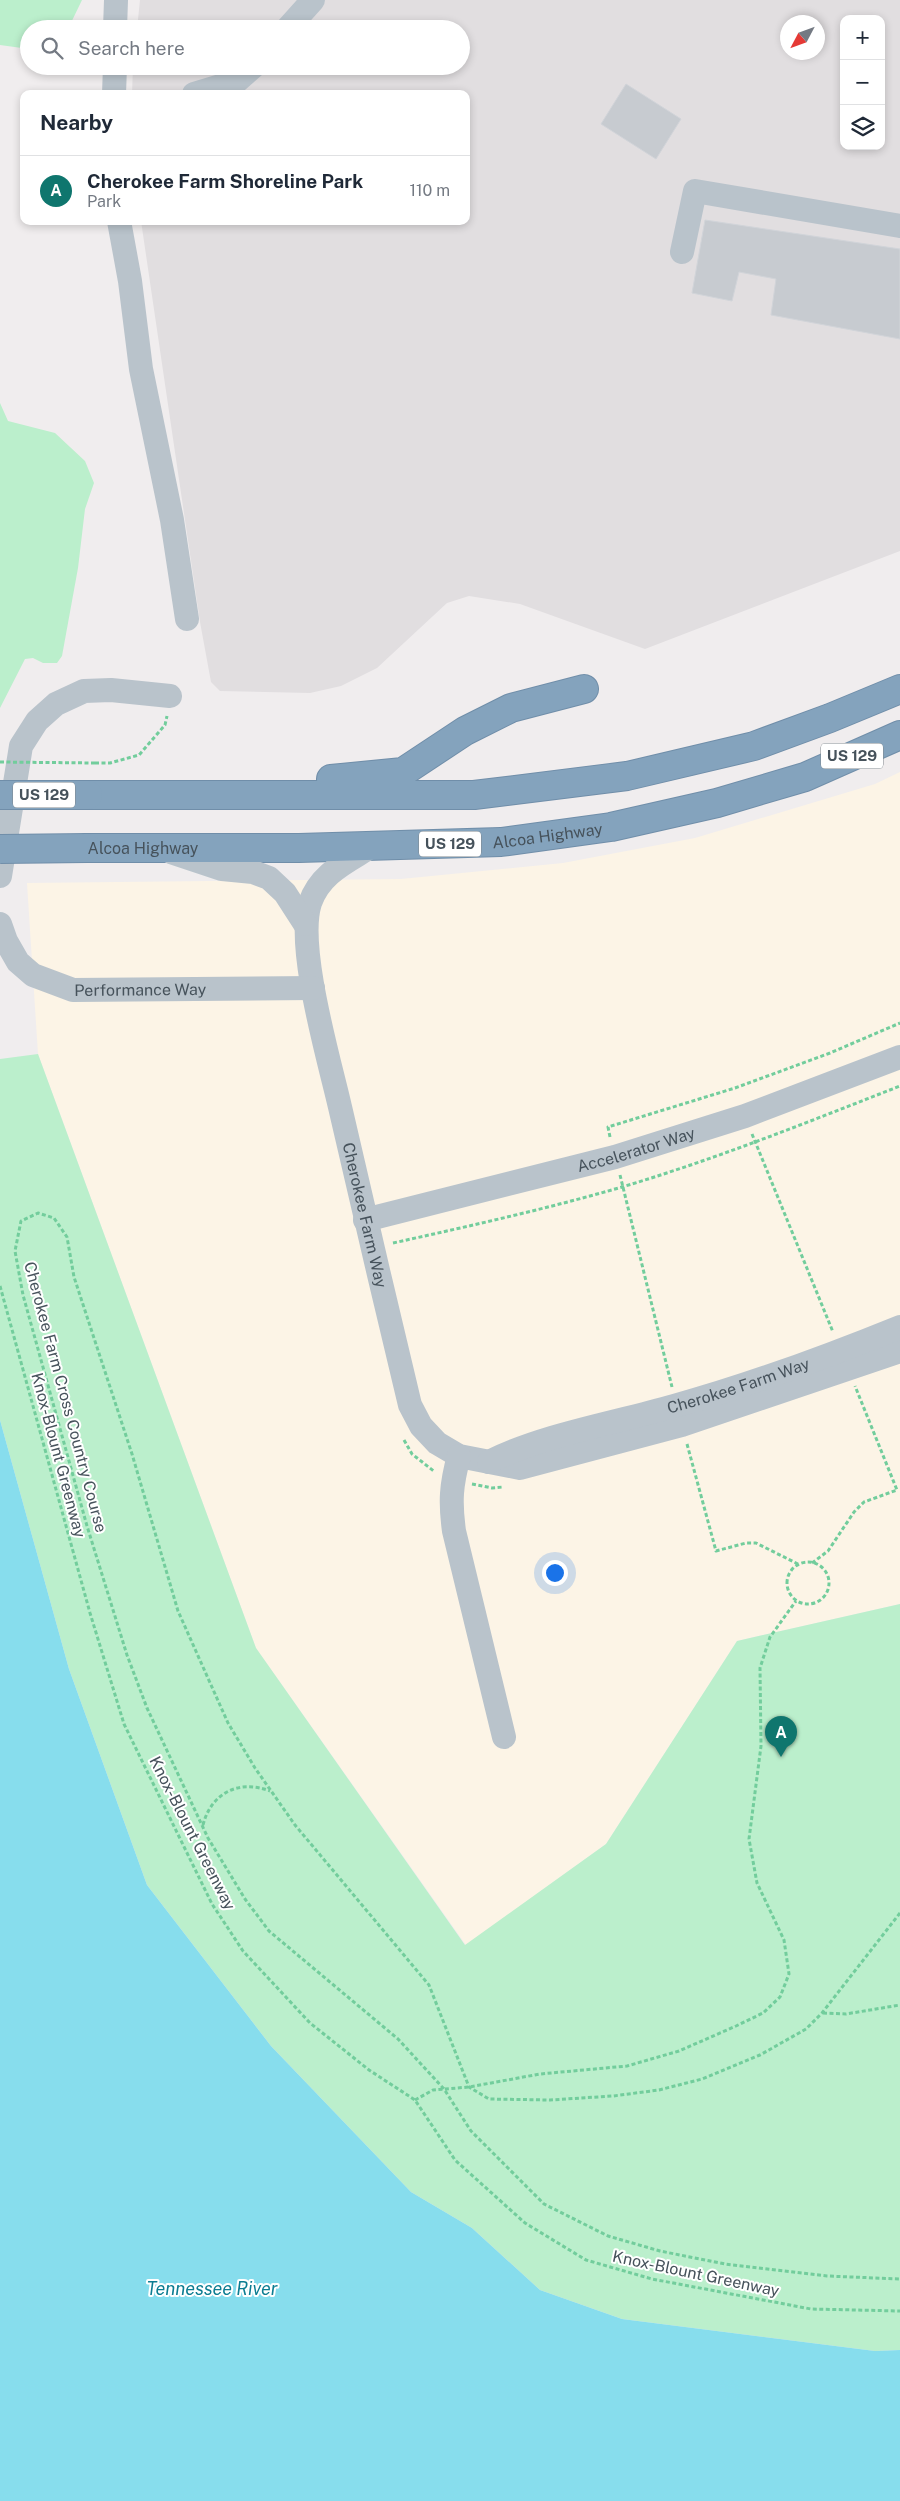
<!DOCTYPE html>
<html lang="en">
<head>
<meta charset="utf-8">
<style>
	body { margin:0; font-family:"Public Sans",sans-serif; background:#f2f2f3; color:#1f2937 }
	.controls { position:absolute; right:15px; top:15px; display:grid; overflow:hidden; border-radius:10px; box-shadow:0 2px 8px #0003 }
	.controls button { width:45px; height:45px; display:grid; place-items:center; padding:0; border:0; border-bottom:1px solid #e0e1e3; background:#fff; color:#1f2937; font:25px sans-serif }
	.compass { position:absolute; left:780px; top:15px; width:45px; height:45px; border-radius:50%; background:#fff; box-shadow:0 2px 8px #0003; rotate:229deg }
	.you { position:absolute; left:554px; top:1572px; width:18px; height:18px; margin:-12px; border:4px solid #fff; border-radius:50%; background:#1a73e8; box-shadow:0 0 0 8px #1a73e833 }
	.badge { display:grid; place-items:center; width:32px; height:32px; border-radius:50%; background:#0f766e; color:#fff; font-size:16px; font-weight:700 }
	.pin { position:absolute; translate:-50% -41px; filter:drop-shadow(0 1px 2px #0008) }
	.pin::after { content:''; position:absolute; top:26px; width:18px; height:15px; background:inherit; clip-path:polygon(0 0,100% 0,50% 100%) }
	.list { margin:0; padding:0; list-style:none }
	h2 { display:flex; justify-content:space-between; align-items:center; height:65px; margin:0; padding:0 20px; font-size:21px }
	h2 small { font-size:16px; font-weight:400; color:#747a83 }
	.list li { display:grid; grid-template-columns:32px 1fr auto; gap:15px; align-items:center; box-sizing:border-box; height:70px; padding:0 20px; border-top:1px solid #e0e1e3 }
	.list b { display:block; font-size:19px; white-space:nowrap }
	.list p { margin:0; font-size:16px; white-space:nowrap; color:#747a83 }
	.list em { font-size:16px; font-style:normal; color:#747a83 }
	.icon { flex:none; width:28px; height:28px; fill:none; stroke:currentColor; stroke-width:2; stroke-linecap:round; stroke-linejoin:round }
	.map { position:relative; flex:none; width:900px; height:2501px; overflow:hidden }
	.search { position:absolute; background:#fff; box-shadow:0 2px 8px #0003; left:20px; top:20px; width:450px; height:55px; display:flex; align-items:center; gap:12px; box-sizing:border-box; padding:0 18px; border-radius:28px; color:#747a83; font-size:19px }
	.panel { position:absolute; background:#fff; box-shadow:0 2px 8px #0003; left:20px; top:90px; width:450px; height:135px; border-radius:10px }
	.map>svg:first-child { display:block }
</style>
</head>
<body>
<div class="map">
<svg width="900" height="2501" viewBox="0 0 900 2501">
	<rect width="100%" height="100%" fill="#f0edee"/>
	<path fill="#fcf4e6" d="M 900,772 L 900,1604 L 737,1641 L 606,1844 L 466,1945 L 256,1648 L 38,1054 L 27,883 L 401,879 L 563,863 L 695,838 L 875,784 Z"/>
	<path fill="#e1dee0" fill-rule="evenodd" d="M 140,0 L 900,0 L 900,551 L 645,649 L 520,604 L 469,596 L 447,603 L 377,668 L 341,686 L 310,693 L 220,691 L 211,682 L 200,622 L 141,221 L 466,221 L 466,94 L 132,94 L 133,66 L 461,66 L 461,29 L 137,29 ZM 844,19 L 881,19 L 881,146 L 844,146 ZM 788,22 L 818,22 L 818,52 L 788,52 Z"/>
	<path fill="#bbefcc" d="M 0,0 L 82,0 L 68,29 L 29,29 L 29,49 L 0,45 Z
		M 0,403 L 8,421 L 55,433 L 85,461 L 94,483 L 85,509 L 78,568 L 62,656 L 57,663 L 43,663 L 33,658 L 25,659 L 0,708 Z
		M 38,1054 L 256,1648 L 465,1945 L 606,1844 L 737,1641 L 900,1604 L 900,2350 L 875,2351 L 622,2319 L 540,2290 L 472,2228 L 411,2192 L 271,2046 L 147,1885 L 69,1669 L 0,1420 L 0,1059 Z"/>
	<path fill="#87dded" d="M 0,1420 L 69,1669 L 147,1885 L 271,2046 L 411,2192 L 472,2228 L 540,2290 L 622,2319 L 875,2351 L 900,2350 L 900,2501 L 0,2501 Z"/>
	<path fill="#c7cbd0" stroke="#d1d4d9" d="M 626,84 L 681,119 L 656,159 L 601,124 Z
		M 705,220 L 900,249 L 900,339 L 771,315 L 776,279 L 739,272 L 732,301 L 692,293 Z"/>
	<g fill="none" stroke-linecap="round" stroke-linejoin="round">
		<g stroke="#708ea9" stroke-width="30">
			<g id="highway">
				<path d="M 331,779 L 403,772 L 465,731 L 511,708 L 584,689"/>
				<path d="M 88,795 L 474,795 L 627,776 L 754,746 L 830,718 L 900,689"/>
				<path id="s5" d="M 87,848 L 299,848 L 501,842 L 611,827 L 717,803 L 805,777 L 900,735"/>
			</g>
		</g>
		<path stroke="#72cd9c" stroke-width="3" stroke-dasharray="4 2.5" stroke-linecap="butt" d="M 95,763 L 110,763 L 139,755 L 165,725 L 167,716
			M 752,1134 L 833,1332
			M 610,1137 L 608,1127 L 735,1088 L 830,1053 L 900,1023
			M 620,1175 L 672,1387
			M 393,1243 C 470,1226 546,1209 622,1187 C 716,1159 808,1122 900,1086
			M 0,1286 L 90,1613 L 124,1724 L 212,1904 L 243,1951 L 310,2023 L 369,2070 L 415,2100 L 455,2160 L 525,2223 L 586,2260 L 652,2279 L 811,2309 L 900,2311
			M 404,1440 L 412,1454 L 435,1472
			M 687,1444 L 716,1551 L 746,1543 L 756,1543 L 798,1564
			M 472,1484 L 492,1488 L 503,1487
			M787 1583a21 21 0 1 1 42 0a21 21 0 1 1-42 0Z
			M 812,1563 L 828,1551 L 854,1512 L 864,1502 L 897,1490 L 855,1386
			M 203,1825 C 211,1793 239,1779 270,1791
			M 900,1913 L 822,2013 L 806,2029 L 760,2055 L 702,2079 L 659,2090 L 613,2096 L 550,2100 L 489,2099 L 469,2087 L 429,1985 L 295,1825 L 255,1768 L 228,1723 L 178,1611 L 132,1454 L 74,1277 L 67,1237 L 54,1218 L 38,1213 L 21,1221 L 15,1251 L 23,1295 L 87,1526 L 127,1655 L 147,1708 L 208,1838 L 245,1899 L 269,1931 L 398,2039 L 444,2089 L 471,2131 L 544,2204 L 608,2236 L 660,2251 L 725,2264 L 827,2276 L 900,2279
			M 823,2013 L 846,2014 L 900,2005
			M 415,2100 L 433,2090 L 469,2087 L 540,2074 L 627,2066 L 679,2051 L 736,2026 L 763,2013 L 780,1997 L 789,1974 L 784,1940 L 757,1883 L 749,1839 L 761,1746 L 760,1668 L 770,1637 L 796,1601"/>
		<g stroke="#b9c3cb" stroke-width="24">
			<path d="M 115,29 L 116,0"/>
			<path d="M 287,29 L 313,0"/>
			<path d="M 114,94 L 115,66"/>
			<path d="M 194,94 L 237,81 L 254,66"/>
			<path d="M 119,221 L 130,281 L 141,369 L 172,520 L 187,619"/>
			<path d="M 682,252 L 695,191 L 900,226"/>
			<path id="s1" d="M 372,846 C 347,862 320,873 310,903 C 296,947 329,1059 340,1107 C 363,1206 386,1306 410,1405 L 421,1426 L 437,1443 L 459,1456 L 520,1468 L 682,1425 L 900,1351"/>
			<path d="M 171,852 L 222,869 L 253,872 L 269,878 L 285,893 L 305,924"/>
			<path d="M 0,876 L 21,746 L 37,721 L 56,704 L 84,691 L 111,690 L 170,696"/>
			<path id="s2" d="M 0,924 L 6,941 L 18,962 L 33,975 L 73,990 L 313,988"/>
			<path id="s3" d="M 365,1220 L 615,1157 L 745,1116 L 900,1057"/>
			<path d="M 459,1456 C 451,1485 450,1502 454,1531 L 504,1737"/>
			<path id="s4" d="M 489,1462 C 542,1435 615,1423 674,1406 C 750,1385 826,1357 900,1327"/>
		</g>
		<use href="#highway" stroke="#84a3bd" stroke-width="28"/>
		<g stroke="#708ea9" stroke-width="30" stroke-linecap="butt">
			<path id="highway-bridge" d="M 0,795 L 88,795
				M 0,849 L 87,848"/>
		</g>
		<path stroke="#72cd9c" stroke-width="3" stroke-dasharray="4 2.5" stroke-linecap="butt" d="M 0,762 L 95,763"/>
		<use href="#highway-bridge" stroke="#84a3bd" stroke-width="28"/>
	</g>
	<g text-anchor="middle" stroke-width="4" stroke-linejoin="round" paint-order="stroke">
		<g fill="#fff" stroke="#7e868c" stroke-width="1">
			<rect x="821" y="743.5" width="62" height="25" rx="4"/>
			<rect x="13" y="782.5" width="62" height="25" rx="4"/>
			<rect x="419" y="831.5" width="62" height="25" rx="4"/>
		</g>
		<g font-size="15" font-weight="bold" fill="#46525b">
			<text x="852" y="761">US 129</text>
			<text x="44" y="800">US 129</text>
			<text x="450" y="849">US 129</text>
		</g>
		<g font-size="16" fill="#46525b" stroke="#fff">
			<text dy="6" stroke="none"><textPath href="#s5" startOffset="461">Alcoa Highway</textPath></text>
			<text dy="6" stroke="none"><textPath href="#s5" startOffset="56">Alcoa Highway</textPath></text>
			<text dy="6" stroke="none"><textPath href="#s2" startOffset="172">Performance Way</textPath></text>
			<text dy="6" stroke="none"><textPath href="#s3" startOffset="280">Accelerator Way</textPath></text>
			<text dy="6" stroke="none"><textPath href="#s1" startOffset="405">Cherokee Farm Way</textPath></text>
			<text dy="6" stroke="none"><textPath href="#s4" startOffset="261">Cherokee Farm Way</textPath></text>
			<text transform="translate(66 1397) rotate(75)" y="6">Cherokee Farm Cross Country Course</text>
			<text transform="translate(59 1455) rotate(75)" y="6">Knox-Blount Greenway</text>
			<text transform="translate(193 1833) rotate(63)" y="6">Knox-Blount Greenway</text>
			<text transform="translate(696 2273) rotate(12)" y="6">Knox-Blount Greenway</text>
		</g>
		<g font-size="18" font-style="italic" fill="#0c7d92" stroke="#fff">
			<text x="212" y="2295">Tennessee River</text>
		</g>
	</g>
</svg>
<div class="controls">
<button>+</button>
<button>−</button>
<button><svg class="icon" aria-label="layers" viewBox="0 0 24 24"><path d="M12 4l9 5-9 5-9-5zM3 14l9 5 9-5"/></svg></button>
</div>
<svg class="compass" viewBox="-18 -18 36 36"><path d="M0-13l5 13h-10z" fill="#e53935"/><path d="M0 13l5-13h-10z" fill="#747a83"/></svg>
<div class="you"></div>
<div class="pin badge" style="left:781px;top:1757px">A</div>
<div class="search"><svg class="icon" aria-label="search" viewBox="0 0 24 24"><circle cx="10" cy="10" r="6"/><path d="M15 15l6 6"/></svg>Search here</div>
<section class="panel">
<h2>Nearby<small></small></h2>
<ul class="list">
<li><span class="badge">A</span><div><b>Cherokee Farm Shoreline Park</b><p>Park</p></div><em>110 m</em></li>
</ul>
</section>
</div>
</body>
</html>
